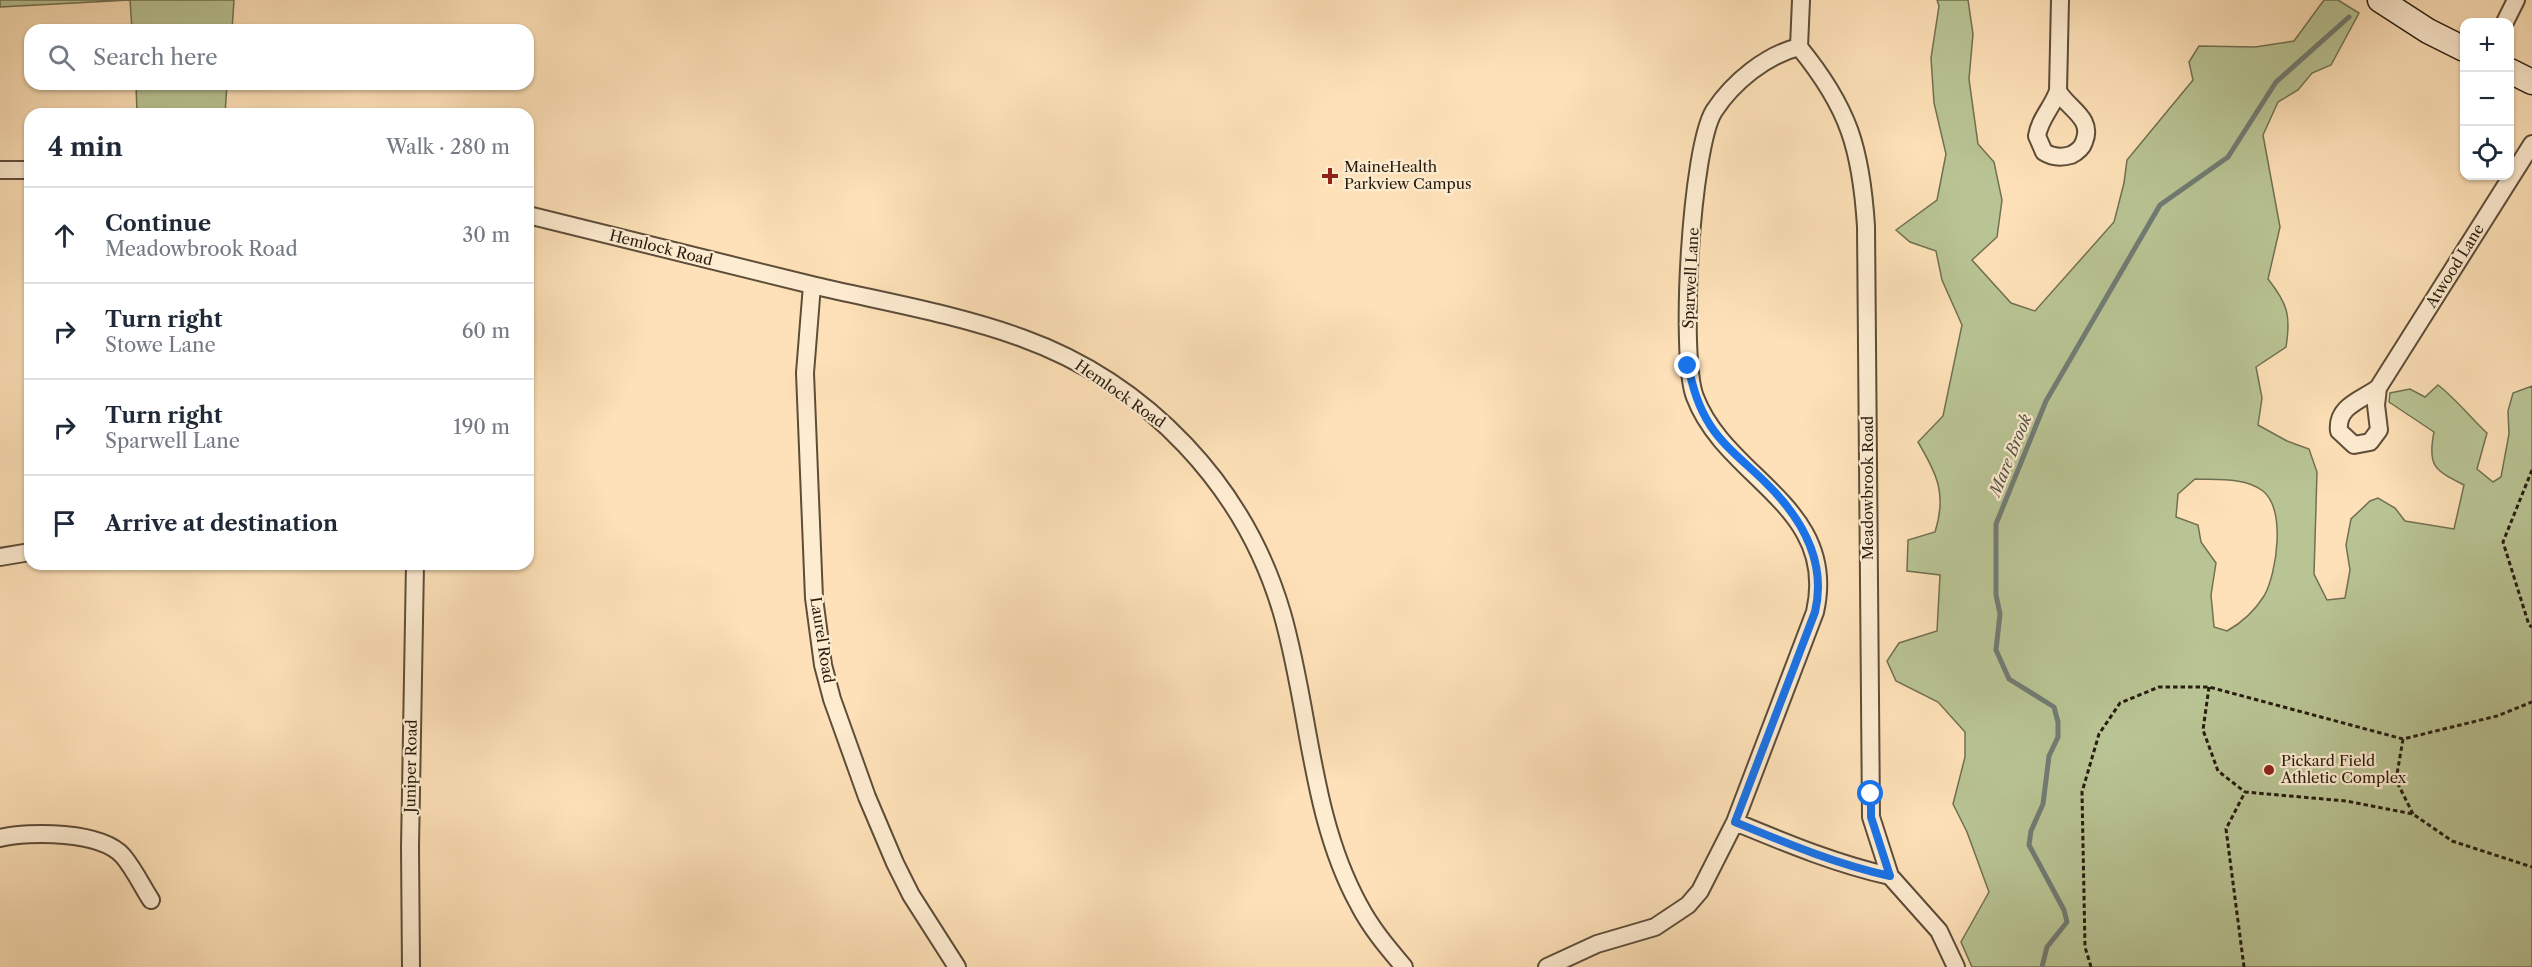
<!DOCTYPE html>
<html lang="en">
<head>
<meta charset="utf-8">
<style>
	body { margin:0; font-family:"Libre Caslon Text",serif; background:#f6f6f7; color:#1f2937 }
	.controls { position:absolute; right:18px; top:18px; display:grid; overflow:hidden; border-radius:12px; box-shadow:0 2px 4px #0004 }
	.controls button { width:54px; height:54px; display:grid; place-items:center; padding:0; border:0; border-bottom:2px solid #e0e1e3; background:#fff; color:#1f2937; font:30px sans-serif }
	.stop { position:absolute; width:18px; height:18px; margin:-14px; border:4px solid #1a73e8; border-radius:50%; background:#fff }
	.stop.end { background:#1a73e8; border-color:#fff; box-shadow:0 2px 6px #0008 }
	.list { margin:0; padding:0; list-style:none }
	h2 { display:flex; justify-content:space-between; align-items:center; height:78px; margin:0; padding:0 24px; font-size:26px }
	h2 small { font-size:20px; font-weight:400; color:#747a83 }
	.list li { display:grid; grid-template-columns:39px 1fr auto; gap:18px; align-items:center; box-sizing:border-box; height:96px; padding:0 24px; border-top:2px solid #e0e1e3 }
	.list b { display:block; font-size:22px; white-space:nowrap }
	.list p { margin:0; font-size:20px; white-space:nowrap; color:#747a83 }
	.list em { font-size:20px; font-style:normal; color:#747a83 }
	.icon { flex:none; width:33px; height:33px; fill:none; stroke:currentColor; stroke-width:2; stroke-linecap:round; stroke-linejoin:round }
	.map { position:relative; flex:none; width:2532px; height:967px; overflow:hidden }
	.search { position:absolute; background:#fff; box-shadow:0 2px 4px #0004; left:24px; top:24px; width:510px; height:66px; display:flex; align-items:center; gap:15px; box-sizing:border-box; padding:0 21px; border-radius:18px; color:#747a83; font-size:22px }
	.panel { position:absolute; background:#fff; box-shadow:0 2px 4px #0004; left:24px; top:108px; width:510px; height:462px; border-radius:18px }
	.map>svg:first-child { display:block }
</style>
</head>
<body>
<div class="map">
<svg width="2532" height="967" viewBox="0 0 2532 967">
	<rect width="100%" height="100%" fill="#fee1b8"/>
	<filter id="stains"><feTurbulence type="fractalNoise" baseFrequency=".00333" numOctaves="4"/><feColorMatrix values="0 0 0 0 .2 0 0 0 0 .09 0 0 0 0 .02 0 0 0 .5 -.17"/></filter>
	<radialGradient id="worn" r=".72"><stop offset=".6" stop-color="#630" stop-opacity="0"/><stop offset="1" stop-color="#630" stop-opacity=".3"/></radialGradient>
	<path fill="#b9c494" stroke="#707052" stroke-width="1.5" fill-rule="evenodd" d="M 0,0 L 234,0 L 232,30 L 132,30 L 130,0 L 0,7 Z
		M 1937,0 L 1968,0 L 1973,34 L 1969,79 L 1978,144 L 1994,162 L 2002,200 L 1997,237 L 1972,260 L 2011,303 L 2035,311 L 2114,222 L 2124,183 L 2127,160 L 2193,80 L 2189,62 L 2199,46 L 2255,47 L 2294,41 L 2324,0 L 2338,0 L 2359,13 L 2331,65 L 2312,73 L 2298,90 L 2278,102 L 2263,135 L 2280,227 L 2268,279 C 2288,304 2291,316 2286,347 L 2256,367 L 2262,398 L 2258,425 L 2287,441 L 2309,449 L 2317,472 L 2314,574 L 2327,600 L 2345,598 L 2350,570 L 2346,545 L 2351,519 L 2370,501 L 2378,498 L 2395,508 L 2405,521 L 2454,529 L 2464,485 C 2435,470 2427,467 2434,432 L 2389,402 L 2390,393 L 2410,389 L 2425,397 L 2438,385 C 2456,399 2470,417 2487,433 L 2477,469 L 2493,482 L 2501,477 L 2509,434 L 2508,411 L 2513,393 L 2532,386 L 2532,967 L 1972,967 L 1961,942 L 1989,892 L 1967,832 L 1953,804 L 1965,757 L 1965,732 L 1938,702 L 1896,681 L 1887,661 L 1899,643 L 1937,631 L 1940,575 L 1907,571 L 1908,540 L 1935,532 C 1947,494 1937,474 1918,442 L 1943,416 L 1962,325 L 1942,280 L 1936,251 L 1910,242 L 1896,230 L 1937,200 L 1946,154 L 1934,103 L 1931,58 L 1939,6 ZM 2195,479 C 2216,480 2245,477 2263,491 C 2286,510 2277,573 2264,596 C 2254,612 2243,622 2227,631 L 2214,627 L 2211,595 L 2216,563 L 2201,542 L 2198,525 L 2176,517 L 2178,494 Z
		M 136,84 L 227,84 L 225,114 L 137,114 Z"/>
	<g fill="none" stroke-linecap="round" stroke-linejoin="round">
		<path stroke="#717c74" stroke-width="5" d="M 2042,967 L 2047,947 L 2067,922 L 2064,910 L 2029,845 L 2031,831 L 2043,804 L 2049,756 L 2058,737 L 2058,722 L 2054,707 L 2009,679 L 1996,650 L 2000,614 L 1996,595 L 1996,524 L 2046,401 L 2160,205 L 2228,157 L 2276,82 L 2349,17"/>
		<g stroke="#5d4d39" stroke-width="20">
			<path id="street" d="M 1801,0 L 1799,47 C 1849,108 1861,149 1866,226 L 1871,817 L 1890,876 L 1939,931 L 1956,967
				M 2505,22 L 2516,0
				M 2058,91 C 2068,109 2094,118 2084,142 C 2082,148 2077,152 2071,155 C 2061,158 2052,157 2044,152 L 2037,136 C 2040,118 2052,108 2058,91 Z
				M 2058,91 L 2060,0
				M 0,170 L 30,170
				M 528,215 C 624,239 720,263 816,286 C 885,302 956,314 1022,338 C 1147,383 1245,486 1282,613 C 1310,709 1310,816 1359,905 C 1371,928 1387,947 1404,967
				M 812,285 L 805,373 L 814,598 L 823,665 L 832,699 L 867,797 L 895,863 L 911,895 L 957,967
				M 2378,388 L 2532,144
				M 2378,388 L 2376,405 L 2379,430 L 2370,442 L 2354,445 L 2339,431 C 2336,406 2362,400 2378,388 Z
				M 0,557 L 30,552
				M 1735,822 C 1786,843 1836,864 1890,876
				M 0,838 C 30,831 101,831 123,856 C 134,869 142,886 151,900
				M 411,967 L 410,847 L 415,564
				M 1547,967 L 1597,944 L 1655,927 L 1688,905 L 1700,891 L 1735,822 L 1815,612 C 1839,506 1726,479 1695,397 C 1679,356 1691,148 1714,111 C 1733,82 1766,55 1799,47"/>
		</g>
		<g stroke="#271c0f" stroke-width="27">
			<path id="secondary" d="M 2380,0 L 2428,31 L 2464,49
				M 2510,71 L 2532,82"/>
		</g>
		<path stroke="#271c0f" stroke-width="3" stroke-dasharray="4.5 3" stroke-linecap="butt" d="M 2532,470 L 2503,542 L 2529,625 L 2532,627
			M 2209,687 L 2203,730 L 2218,771 L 2245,792
			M 2403,739 L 2396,780 L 2413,814
			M 2091,967 L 2085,947 L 2082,792 L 2099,734 L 2120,703 L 2159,687 L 2209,687 L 2403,739 L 2497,716 L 2532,702
			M 2244,967 L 2226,829 L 2245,792 L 2346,801 L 2413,814 L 2452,841 L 2532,867"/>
		<use href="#street" stroke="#feecd1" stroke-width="16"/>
		<use href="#secondary" stroke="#feecd1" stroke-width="24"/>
	</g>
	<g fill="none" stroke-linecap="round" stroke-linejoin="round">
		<path stroke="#1a73e8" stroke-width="8" d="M 1688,366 C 1693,388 1698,406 1710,425 C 1724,447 1747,464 1765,482 C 1801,517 1827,561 1815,612 L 1735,822 C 1786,843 1836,864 1890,876 L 1871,817 L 1871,794"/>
	</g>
	<g fill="#8f2418" stroke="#feecd1" stroke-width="2">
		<path d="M1327 167h6v6h6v6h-6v6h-6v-6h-6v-6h6z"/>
		<circle cx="2269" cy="770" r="6"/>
	</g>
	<g text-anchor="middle" stroke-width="4.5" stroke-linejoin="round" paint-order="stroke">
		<g font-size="15" fill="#271c0f" stroke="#feecd1" text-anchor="start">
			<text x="1344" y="172">MaineHealth<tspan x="1344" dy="17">Parkview Campus</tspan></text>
			<text x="2281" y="766">Pickard Field<tspan x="2281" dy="17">Athletic Complex</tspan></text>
		</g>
		<g font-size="15" fill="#271c0f" stroke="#feecd1">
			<text transform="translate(661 248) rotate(14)" y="5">Hemlock Road</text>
			<text transform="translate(2455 266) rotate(-58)" y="5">Atwood Lane</text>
			<text transform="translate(1691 278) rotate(-87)" y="5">Sparwell Lane</text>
			<text transform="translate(1120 394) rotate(35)" y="5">Hemlock Road</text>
			<text transform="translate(1868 488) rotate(-90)" y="5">Meadowbrook Road</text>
			<text transform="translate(822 640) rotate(81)" y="5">Laurel Road</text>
			<text transform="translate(411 766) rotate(-89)" y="5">Juniper Road</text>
		</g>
		<g font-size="16" font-style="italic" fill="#52544a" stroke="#feecd1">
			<text transform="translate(2010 455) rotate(-68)" y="6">Mare Brook</text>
		</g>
	</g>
	<rect width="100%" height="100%" filter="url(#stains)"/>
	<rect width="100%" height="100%" fill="url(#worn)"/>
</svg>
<div class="controls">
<button>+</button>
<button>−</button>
<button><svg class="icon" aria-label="locate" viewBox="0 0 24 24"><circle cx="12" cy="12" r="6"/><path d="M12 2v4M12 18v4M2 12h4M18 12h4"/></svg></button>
</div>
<div class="stop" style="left:1871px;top:794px"></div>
<div class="stop end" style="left:1688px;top:366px"></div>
<div class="search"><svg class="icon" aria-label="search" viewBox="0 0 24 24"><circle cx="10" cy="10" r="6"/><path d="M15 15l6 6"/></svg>Search here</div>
<section class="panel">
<h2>4 min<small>Walk · 280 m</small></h2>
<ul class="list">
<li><svg class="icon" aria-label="ahead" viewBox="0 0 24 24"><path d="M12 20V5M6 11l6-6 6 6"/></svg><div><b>Continue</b><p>Meadowbrook Road</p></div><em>30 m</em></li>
<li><svg class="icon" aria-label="right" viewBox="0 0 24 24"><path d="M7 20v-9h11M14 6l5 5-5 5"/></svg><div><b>Turn right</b><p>Stowe Lane</p></div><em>60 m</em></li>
<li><svg class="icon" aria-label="right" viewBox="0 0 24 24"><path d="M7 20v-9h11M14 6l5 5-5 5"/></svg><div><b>Turn right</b><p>Sparwell Lane</p></div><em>190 m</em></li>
<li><svg class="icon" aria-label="arrive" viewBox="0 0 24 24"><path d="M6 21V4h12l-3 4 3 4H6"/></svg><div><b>Arrive at destination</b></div></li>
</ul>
</section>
</div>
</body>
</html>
